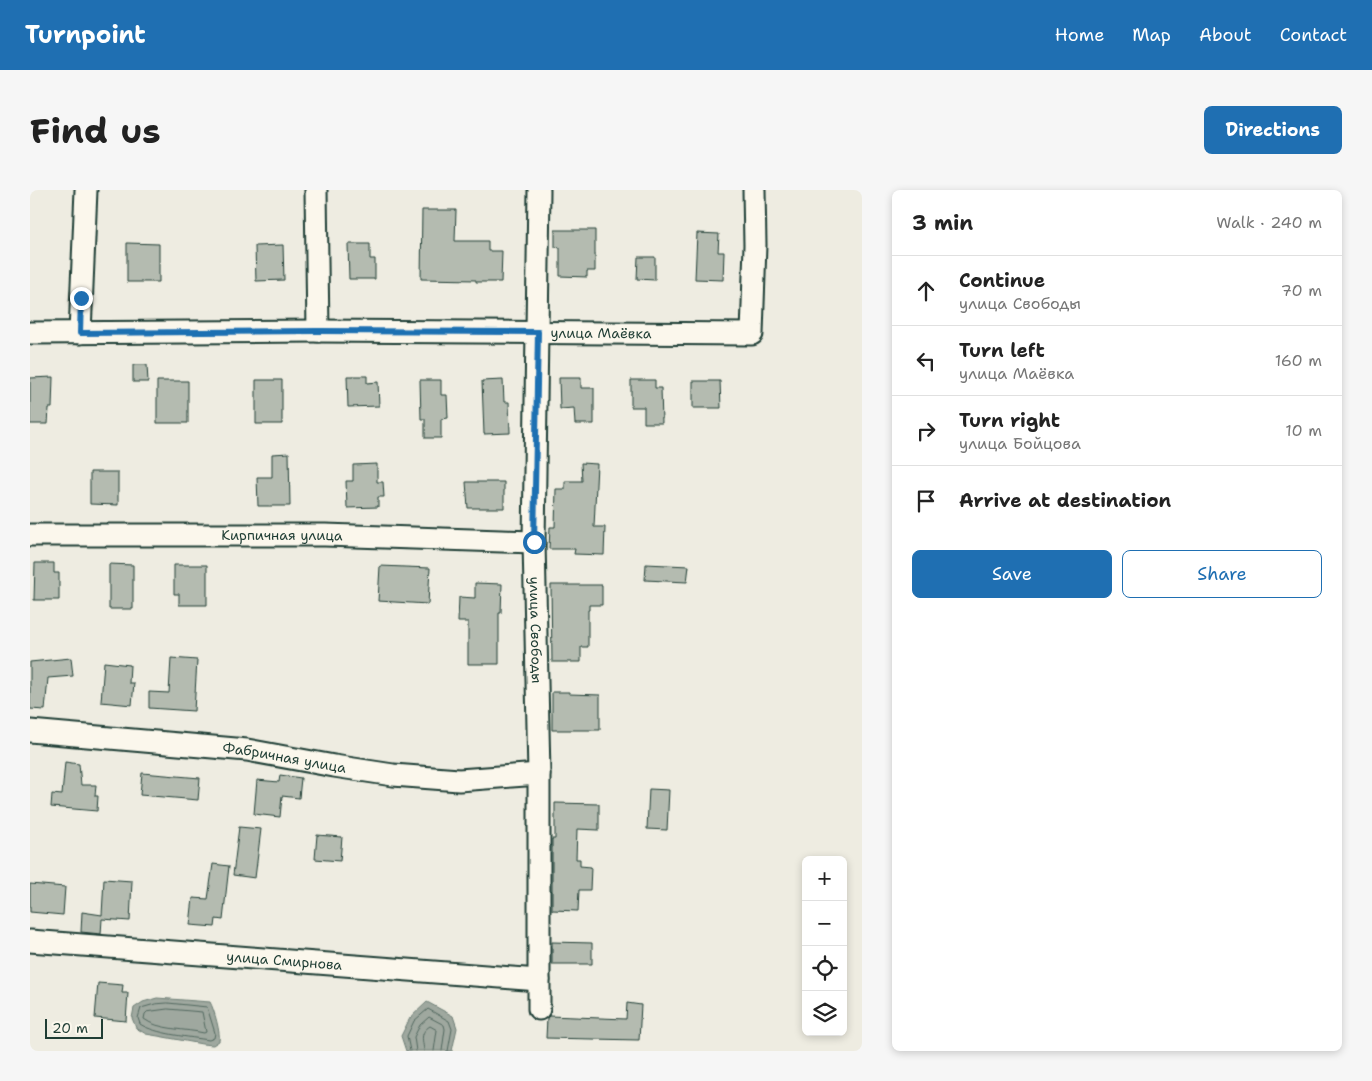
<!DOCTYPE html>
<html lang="en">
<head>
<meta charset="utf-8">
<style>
	body { margin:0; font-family:"Shantell Sans",sans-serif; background:#f6f6f6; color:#222 }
	.controls { position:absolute; right:15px; bottom:15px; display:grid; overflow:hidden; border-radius:8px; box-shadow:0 2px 8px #0003 }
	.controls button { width:45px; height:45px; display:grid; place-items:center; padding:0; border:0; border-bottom:1px solid #e0e0e0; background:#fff; color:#222; font:25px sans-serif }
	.scale { position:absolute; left:15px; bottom:12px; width:58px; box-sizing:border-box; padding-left:5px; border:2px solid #1f3d34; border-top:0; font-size:14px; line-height:18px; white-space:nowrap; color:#1f3d34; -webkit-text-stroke:4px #fbf7ec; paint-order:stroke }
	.stop { position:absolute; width:15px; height:15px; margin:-11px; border:4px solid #1f6fb2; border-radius:50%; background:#fff }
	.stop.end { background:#1f6fb2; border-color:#fff; box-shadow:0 1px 5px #0008 }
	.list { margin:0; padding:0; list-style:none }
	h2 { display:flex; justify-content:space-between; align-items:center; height:65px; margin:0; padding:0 20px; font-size:21px }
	h2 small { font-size:16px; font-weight:400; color:#767676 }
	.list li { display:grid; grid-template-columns:32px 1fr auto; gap:15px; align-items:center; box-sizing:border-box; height:70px; padding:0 20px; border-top:1px solid #e0e0e0 }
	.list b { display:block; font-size:19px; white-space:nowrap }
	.list p { margin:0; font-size:16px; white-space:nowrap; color:#767676 }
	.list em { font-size:16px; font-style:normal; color:#767676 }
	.actions { display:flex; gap:10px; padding:15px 20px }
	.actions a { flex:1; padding:11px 0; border:1px solid #1f6fb2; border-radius:8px; text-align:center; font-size:18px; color:#1f6fb2 }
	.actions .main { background:#1f6fb2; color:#fff }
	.icon { flex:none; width:28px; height:28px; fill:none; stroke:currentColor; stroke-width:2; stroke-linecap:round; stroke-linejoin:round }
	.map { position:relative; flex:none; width:832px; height:861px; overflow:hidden; border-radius:8px }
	header { display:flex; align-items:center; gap:30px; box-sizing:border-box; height:70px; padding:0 25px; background:#1f6fb2; color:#fff }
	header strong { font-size:24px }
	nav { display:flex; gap:28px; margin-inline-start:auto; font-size:18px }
	.intro { display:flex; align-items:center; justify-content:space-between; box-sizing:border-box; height:120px; padding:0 30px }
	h1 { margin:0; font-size:35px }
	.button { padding:12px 22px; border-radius:8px; background:#1f6fb2; color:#fff; font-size:18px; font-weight:700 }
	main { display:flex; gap:30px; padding:0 30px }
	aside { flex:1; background:#fff; border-radius:8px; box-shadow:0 2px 8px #0003 }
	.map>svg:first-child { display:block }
</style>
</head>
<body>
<header>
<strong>Turnpoint</strong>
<nav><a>Home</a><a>Map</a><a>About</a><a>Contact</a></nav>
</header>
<div class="intro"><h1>Find us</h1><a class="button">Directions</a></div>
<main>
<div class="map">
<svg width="832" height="861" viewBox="0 0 832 861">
	<rect width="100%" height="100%" fill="#eeece1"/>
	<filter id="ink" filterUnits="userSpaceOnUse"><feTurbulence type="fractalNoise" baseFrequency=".02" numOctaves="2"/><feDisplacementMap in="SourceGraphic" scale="10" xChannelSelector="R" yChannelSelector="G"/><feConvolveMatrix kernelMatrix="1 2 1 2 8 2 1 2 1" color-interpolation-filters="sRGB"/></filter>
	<g filter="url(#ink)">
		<path fill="#9fa89f" stroke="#6c7d74" d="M 127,808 L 180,812 C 184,819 191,844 189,851 L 183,855 L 172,854 L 128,846 L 116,844 L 106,838 L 102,828 L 104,818 L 113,812 Z
			M 397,812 L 423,826 L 427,838 L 422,861 L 376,861 L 371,846 L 380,828 Z"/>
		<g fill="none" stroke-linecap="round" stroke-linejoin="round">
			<path stroke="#52685f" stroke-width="1" d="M 138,813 L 177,817 L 185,843 L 184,848 L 179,850 C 160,847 125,844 110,834 L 108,828 L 111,818 L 125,814 Z
				M 138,819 L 172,822 L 176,842 L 174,843 C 157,839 128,840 114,829 L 115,824 L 117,822 Z
				M 380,861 L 377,846 L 384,831 L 398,819 L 419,831 L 422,839 L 418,861
				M 386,861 L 384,847 L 390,835 L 399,827 L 414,835 L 415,839 L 412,861
				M 394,861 C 393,850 389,843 400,836 L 407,840 L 404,861"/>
		</g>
		<path fill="#b4bbb0" stroke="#1f3d34" d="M 392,20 L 426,20 L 425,51 L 458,51 L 458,61 L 472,61 L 471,92 L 446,92 L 446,90 L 391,89 Z
			M 525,40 L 565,40 L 565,81 L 557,81 L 557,87 L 530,86 L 530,58 L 525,57 Z
			M 667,43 L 689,44 L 688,62 L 694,62 L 693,90 L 665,89 Z
			M 97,53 L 129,54 L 129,92 L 97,92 Z
			M 318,54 L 340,54 L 340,69 L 345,69 L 345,89 L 319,89 Z
			M 253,55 L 254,90 L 226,91 L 225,56 Z
			M 608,67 L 625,67 L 625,90 L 607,89 Z
			M 103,175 L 117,175 L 118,192 L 103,192 Z
			M 317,186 L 337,186 L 337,193 L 348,192 L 349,216 L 318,217 Z
			M 23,187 L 22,218 L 19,218 L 18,234 L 0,234 L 0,188 Z
			M 529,188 L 551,188 L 551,198 L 564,198 L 564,234 L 545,234 L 544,218 L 530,219 Z
			M 226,190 L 252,190 L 252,234 L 226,234 Z
			M 390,190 L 411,190 L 411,205 L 417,205 L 418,228 L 411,229 L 411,248 L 395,248 L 395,229 L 391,229 Z
			M 473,190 L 474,212 L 479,212 L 480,243 L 454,244 L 452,191 Z
			M 601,190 L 625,190 L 625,198 L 631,198 L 632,233 L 614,233 L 614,217 L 601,217 Z
			M 127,191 L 158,191 L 158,233 L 127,233 Z
			M 663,191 L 690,191 L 691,218 L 663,218 Z
			M 259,263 L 260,316 L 228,316 L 227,287 L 242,287 L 242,264 Z
			M 551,273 L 567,274 L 564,337 L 575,337 L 574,365 L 544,364 L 545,359 L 519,359 L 520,337 L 525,337 L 526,299 L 535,299 L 535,291 L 552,291 Z
			M 347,274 L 347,292 L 353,292 L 354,307 L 348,307 L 348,317 L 317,318 L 316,291 L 323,291 L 323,275 Z
			M 60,282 L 88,282 L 88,315 L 60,314 Z
			M 436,292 L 474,292 L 474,318 L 438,318 Z
			M 5,373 L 24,373 L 24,383 L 29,383 L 29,410 L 4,410 Z
			M 79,374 L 103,375 L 103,419 L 79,419 Z
			M 616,374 L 659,376 L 657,392 L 615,390 Z
			M 144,375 L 177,375 L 177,415 L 149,415 L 149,404 L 144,404 Z
			M 350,376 L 400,378 L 398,414 L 348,411 Z
			M 445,393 L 472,394 L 471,423 L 469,423 L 469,474 L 438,474 L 438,432 L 428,432 L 429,407 L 445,408 Z
			M 521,395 L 572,395 L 572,415 L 559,415 L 559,420 L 558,420 L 558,457 L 551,457 L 551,472 L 522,472 Z
			M 41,468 L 43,486 L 18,488 L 15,520 L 0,519 L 0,472 Z
			M 141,468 L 167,470 L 164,521 L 119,518 L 119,502 L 139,503 Z
			M 74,472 L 100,475 L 99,493 L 104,493 L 102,515 L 71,512 Z
			M 522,502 L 539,502 L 539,504 L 570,505 L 570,540 L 522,540 Z
			M 35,572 L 49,574 L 51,595 L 66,595 L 65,606 L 68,606 L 67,621 L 21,617 L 22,604 L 32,605 Z
			M 112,583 L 170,588 L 168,610 L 110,605 Z
			M 250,585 L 271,588 L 269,608 L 252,606 L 250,627 L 224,624 L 227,590 L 249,592 Z
			M 619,599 L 639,600 L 637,640 L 617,639 Z
			M 525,613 L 569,614 L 569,640 L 547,639 L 546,669 L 550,669 L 550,676 L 561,677 L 560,700 L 549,700 L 548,721 L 522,720 L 522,649 L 525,649 Z
			M 209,637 L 231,639 L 225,688 L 203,685 Z
			M 287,645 L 312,647 L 310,671 L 285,669 Z
			M 183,674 L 199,676 L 193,730 L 186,729 L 185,737 L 160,735 L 163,708 L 178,709 Z
			M 74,689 L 102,691 L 100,731 L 72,729 L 71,744 L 51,742 L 52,722 L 72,725 Z
			M 0,694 L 35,697 L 33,725 L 0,722 Z
			M 522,752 L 562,753 L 562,774 L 522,774 Z
			M 68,793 L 93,795 L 92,803 L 98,803 L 96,831 L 65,828 Z
			M 597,813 L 611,815 L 609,850 L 516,848 L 517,828 L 519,826 L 596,829 Z"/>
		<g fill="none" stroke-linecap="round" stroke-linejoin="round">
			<g stroke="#1f3d34" stroke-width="25">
				<g id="street">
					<path d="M 286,0 L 288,141"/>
					<path id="s1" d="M 509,0 L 504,352 L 509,584 L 509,819"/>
					<path id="s2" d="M 0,143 L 288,141 L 722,144 L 725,55 L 724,0"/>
					<path d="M 50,143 L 56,0"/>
					<path id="s3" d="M 0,345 L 295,345 L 504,352"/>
					<path id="s4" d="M 0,541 L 217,560 L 304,576 L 363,585 L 429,590 L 509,584"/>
					<path id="s5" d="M 0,751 L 509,790"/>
				</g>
			</g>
			<use href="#street" stroke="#fbf7ec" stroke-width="21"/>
		</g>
	</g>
	<g fill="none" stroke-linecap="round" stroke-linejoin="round" filter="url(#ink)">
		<path stroke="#1f6fb2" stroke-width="6" d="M 51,108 L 50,143 L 288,141 L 508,142 L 504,352"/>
	</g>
	<g text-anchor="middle" stroke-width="4.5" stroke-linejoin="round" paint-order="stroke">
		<g font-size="14" fill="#1f3d34" stroke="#fbf7ec">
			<text dy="5" stroke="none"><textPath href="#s2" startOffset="571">улица Маёвка</textPath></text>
			<text dy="5" stroke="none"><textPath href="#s3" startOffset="252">Кирпичная улица</textPath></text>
			<text dy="5" stroke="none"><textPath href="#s1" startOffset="440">улица Свободы</textPath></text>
			<text dy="5" stroke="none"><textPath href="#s4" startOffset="256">Фабричная улица</textPath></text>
			<text dy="5" stroke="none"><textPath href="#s5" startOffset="255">улица Смирнова</textPath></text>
		</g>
	</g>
</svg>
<div class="controls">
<button>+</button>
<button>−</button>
<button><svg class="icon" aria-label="locate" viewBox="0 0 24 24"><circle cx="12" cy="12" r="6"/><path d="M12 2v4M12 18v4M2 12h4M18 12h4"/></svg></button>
<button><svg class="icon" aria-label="layers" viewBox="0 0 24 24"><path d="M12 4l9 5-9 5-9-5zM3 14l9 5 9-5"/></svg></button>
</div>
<div class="scale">20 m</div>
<div class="stop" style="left:504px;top:352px"></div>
<div class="stop end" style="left:51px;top:108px"></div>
</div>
<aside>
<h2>3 min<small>Walk · 240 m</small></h2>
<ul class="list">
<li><svg class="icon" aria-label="ahead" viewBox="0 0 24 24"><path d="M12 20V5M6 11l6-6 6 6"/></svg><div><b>Continue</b><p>улица Свободы</p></div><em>70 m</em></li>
<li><svg class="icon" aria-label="left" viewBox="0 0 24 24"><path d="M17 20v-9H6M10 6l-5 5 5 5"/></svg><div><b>Turn left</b><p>улица Маёвка</p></div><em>160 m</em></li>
<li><svg class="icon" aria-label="right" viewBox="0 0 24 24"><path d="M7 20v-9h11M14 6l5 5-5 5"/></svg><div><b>Turn right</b><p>улица Бойцова</p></div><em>10 m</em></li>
<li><svg class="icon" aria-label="arrive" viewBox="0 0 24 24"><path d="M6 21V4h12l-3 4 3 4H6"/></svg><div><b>Arrive at destination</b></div></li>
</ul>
<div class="actions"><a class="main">Save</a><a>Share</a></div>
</aside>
</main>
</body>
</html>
